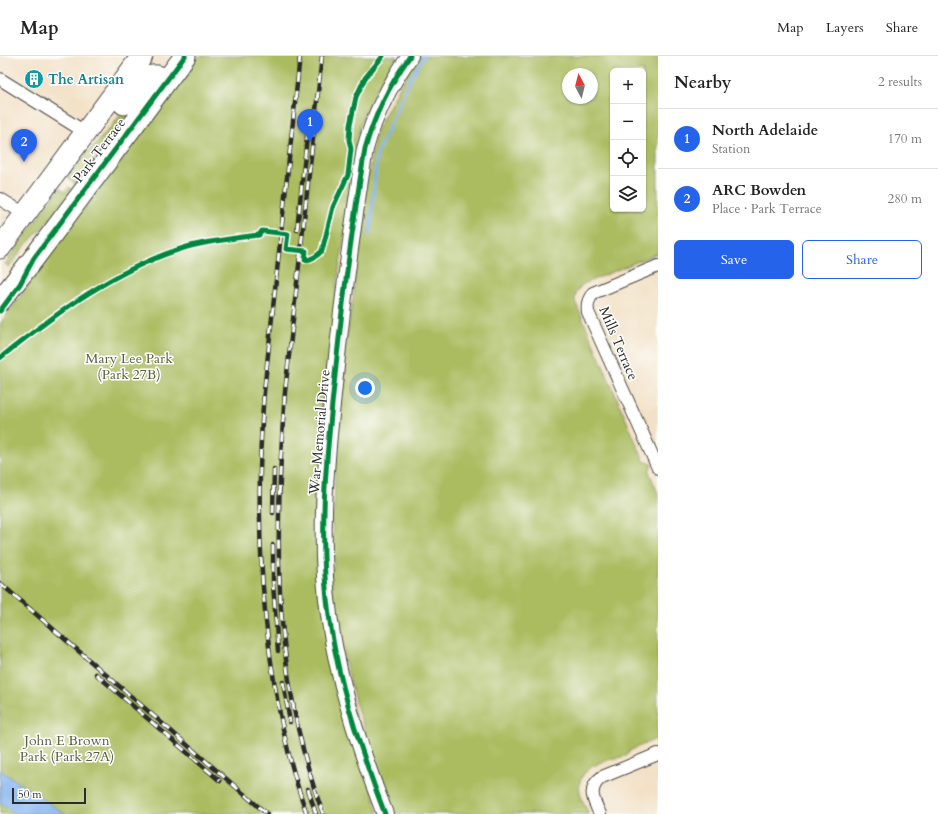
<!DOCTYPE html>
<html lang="en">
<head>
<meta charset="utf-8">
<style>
	body { margin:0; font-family:Cardo,serif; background:#f6f6f6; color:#222 }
	.controls { position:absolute; right:12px; top:12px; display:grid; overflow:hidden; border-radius:6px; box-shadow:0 1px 3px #0004 }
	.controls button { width:36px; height:36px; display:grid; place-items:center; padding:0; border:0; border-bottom:1px solid #e0e0e0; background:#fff; color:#222; font:20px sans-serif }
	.compass { position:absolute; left:562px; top:12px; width:36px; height:36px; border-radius:50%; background:#fff; box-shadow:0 1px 3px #0004; rotate:353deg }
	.scale { position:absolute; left:12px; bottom:10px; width:74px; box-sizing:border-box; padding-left:4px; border:2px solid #2b2b2b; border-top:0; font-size:11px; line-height:14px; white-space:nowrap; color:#2b2b2b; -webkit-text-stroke:3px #fff; paint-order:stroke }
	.you { position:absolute; left:365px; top:332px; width:14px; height:14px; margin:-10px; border:3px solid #fff; border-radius:50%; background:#1a73e8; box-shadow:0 0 0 6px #1a73e833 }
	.badge { display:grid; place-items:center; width:26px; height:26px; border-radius:50%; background:#2563eb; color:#fff; font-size:13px; font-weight:700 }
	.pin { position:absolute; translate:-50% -33px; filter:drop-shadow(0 1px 2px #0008) }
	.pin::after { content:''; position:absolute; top:21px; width:14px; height:12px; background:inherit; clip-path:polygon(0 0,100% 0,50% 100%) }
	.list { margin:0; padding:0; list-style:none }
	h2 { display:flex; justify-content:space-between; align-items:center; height:52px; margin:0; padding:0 16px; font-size:17px }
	h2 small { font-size:13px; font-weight:400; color:#767676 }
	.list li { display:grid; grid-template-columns:26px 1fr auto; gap:12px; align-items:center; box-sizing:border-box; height:60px; padding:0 16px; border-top:1px solid #e0e0e0 }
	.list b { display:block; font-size:15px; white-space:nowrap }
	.list p { margin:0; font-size:13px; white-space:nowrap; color:#767676 }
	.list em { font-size:13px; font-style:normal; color:#767676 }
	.actions { display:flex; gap:8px; padding:12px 16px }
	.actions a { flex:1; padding:9px 0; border:1px solid #2563eb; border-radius:6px; text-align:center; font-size:14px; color:#2563eb }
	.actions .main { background:#2563eb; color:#fff }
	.icon { flex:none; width:22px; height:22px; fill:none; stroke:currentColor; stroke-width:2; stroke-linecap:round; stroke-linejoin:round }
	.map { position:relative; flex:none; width:658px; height:758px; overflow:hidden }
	header { display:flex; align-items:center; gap:24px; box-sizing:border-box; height:56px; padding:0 20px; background:#fff; border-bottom:1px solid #e0e0e0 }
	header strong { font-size:19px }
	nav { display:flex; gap:22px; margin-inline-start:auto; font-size:14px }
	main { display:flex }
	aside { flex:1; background:#fff }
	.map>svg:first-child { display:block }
</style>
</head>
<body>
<header>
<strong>Map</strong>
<nav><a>Map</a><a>Layers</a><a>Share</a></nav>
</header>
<main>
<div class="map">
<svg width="658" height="758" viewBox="0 0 658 758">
	<rect width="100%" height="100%" fill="#fff"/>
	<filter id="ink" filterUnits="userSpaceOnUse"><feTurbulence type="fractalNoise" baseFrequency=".025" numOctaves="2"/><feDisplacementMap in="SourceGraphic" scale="8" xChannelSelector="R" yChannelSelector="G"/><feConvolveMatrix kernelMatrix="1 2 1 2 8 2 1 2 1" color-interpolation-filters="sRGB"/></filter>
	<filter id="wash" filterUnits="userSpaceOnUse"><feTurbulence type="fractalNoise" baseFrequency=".012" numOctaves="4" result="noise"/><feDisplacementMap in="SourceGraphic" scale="16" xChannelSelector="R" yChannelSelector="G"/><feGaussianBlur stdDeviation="0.9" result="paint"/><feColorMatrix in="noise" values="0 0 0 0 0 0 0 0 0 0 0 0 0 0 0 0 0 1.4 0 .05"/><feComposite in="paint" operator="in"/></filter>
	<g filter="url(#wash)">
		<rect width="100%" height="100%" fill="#f2e1c6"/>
		<path fill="#abbc60" stroke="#6b7446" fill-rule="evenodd" d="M 196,0 L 397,0 C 383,22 368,44 360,70 C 350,105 348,145 344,181 C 341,207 335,231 335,257 L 319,505 L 378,758 L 0,758 L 0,268 Z
			M 416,0 L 658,0 L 658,197 L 583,228 C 578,233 575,237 575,245 L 644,405 L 652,408 L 649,416 L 658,437 L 658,682 L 629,695 L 626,700 C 605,704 572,711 581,740 C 583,746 586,752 589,758 L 393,758 L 355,646 L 333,554 L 330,518 L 334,510 L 334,501 L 330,489 L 334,475 L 329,461 L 334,457 L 336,393 L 345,289 L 353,243 L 362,153 L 376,75 ZM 613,15 L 643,15 L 643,153 L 613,153 ZM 568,18 L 592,18 L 592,42 L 568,42 Z
			M 149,30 L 75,128 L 67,122 L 76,109 L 111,71 L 140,33 Z
			M 69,131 L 72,133 L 48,165 L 25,190 L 9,211 L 5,208 L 59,132 L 65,136 Z"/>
		<path fill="#83b2ee" stroke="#576e8c" d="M 0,714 L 65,758 L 16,758 L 0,746 Z"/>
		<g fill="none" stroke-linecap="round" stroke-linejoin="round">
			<path stroke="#83b2ee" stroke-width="3" d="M 370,178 L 377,98 L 409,25 L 424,0"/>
		</g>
	</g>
	<g filter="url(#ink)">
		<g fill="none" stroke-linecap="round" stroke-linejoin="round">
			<g stroke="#494642" stroke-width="14">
				<path id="street" d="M 0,23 L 85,76
					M 0,143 L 25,158
					M 658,210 L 593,237 C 588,244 587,248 588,256 L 658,412
					M 600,758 C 593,744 587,732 602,721 L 658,698"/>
			</g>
			<g stroke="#494642" stroke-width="18">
				<path id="secondary" d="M 385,758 C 360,694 338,627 329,559 C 318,483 326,404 334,329 C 342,250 352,171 365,93 C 374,60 390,28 410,0"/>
			</g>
			<g stroke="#494642" stroke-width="23">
				<path id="highway" d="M 124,48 C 131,37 142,17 157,20 C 160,20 163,23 166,24
					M 0,192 L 142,0
					M 0,245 L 34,202 L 185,0"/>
			</g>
			<use href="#street" stroke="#fff" stroke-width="12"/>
			<use href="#secondary" stroke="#fff" stroke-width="16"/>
			<use href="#highway" stroke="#fff" stroke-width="21"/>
			<g stroke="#2b2b2b" stroke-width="4.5">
				<path id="rail" d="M 300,0 L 264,336 C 257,424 258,511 270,599 C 278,653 288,706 307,758
					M 322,0 L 285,336 C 274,482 272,618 323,758
					M 297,174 L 308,71
					M 273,457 L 274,413
					M 273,489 L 273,527 L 278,595
					M 0,527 L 267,758
					M 96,618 L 220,725
					M 283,626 L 290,666
					M 308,733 L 316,758"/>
			</g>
			<use href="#rail" stroke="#fff" stroke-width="3" stroke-dasharray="9" stroke-linecap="butt"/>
			<g stroke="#fff" stroke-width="8">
				<path id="cycleway" d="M 0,255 L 20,228 L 34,202 L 185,0
					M 0,302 C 55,258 118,211 187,191 C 210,185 235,182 259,179 L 262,175 L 288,178 L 286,193 L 306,195 L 305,204 C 312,204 317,200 322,195 L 333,151 L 348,119 L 351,93 L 349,84 L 350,69 L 356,41 L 365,22 L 383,0
					M 385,758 C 360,694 338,627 329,559 C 318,483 326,404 334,329 C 342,250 352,171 365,93 C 374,60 390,28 410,0"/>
			</g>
			<use href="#cycleway" stroke="#00873e" stroke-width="5"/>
		</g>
	</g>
	<defs>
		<g id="building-disc" transform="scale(1)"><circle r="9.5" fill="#0f9aa8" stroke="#fff"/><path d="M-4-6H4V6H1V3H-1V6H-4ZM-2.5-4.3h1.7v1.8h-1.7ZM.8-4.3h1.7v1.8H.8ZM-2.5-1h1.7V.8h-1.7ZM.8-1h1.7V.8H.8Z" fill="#fff"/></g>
	</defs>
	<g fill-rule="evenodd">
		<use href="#building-disc" x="34" y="23"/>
	</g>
	<g text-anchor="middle" stroke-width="3" stroke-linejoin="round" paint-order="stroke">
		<g font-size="14" font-weight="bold" fill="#0d838f" stroke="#fff" text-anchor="start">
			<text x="48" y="28">The Artisan</text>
		</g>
		<g font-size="14" fill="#2b2b2b" stroke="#fff">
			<text transform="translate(99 94) rotate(-53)" y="5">Park Terrace</text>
			<text transform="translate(619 287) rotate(67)" y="5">Mills Terrace</text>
			<text transform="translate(319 376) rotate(-85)" y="5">War Memorial Drive</text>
		</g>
		<g font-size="14" fill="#585e3e" stroke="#fff">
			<text x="129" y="307">Mary Lee Park<tspan x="129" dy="16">(Park 27B)</tspan></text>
			<text x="67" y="689">John E Brown<tspan x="67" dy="16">Park (Park 27A)</tspan></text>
		</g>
	</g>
</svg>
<div class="controls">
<button>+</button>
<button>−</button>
<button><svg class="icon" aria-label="locate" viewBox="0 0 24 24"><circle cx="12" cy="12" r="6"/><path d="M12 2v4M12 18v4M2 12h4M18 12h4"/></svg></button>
<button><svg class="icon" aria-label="layers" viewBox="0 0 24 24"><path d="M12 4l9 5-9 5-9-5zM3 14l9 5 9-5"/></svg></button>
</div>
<svg class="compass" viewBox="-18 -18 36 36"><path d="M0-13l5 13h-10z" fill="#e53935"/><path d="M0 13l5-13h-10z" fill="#767676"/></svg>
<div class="scale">50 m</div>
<div class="you"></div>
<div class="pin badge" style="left:310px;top:86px">1</div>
<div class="pin badge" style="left:24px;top:106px">2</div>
</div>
<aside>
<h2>Nearby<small>2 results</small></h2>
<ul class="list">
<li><span class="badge">1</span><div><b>North Adelaide</b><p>Station</p></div><em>170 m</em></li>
<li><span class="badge">2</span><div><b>ARC Bowden</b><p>Place · Park Terrace</p></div><em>280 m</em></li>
</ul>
<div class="actions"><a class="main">Save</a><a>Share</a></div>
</aside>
</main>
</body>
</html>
